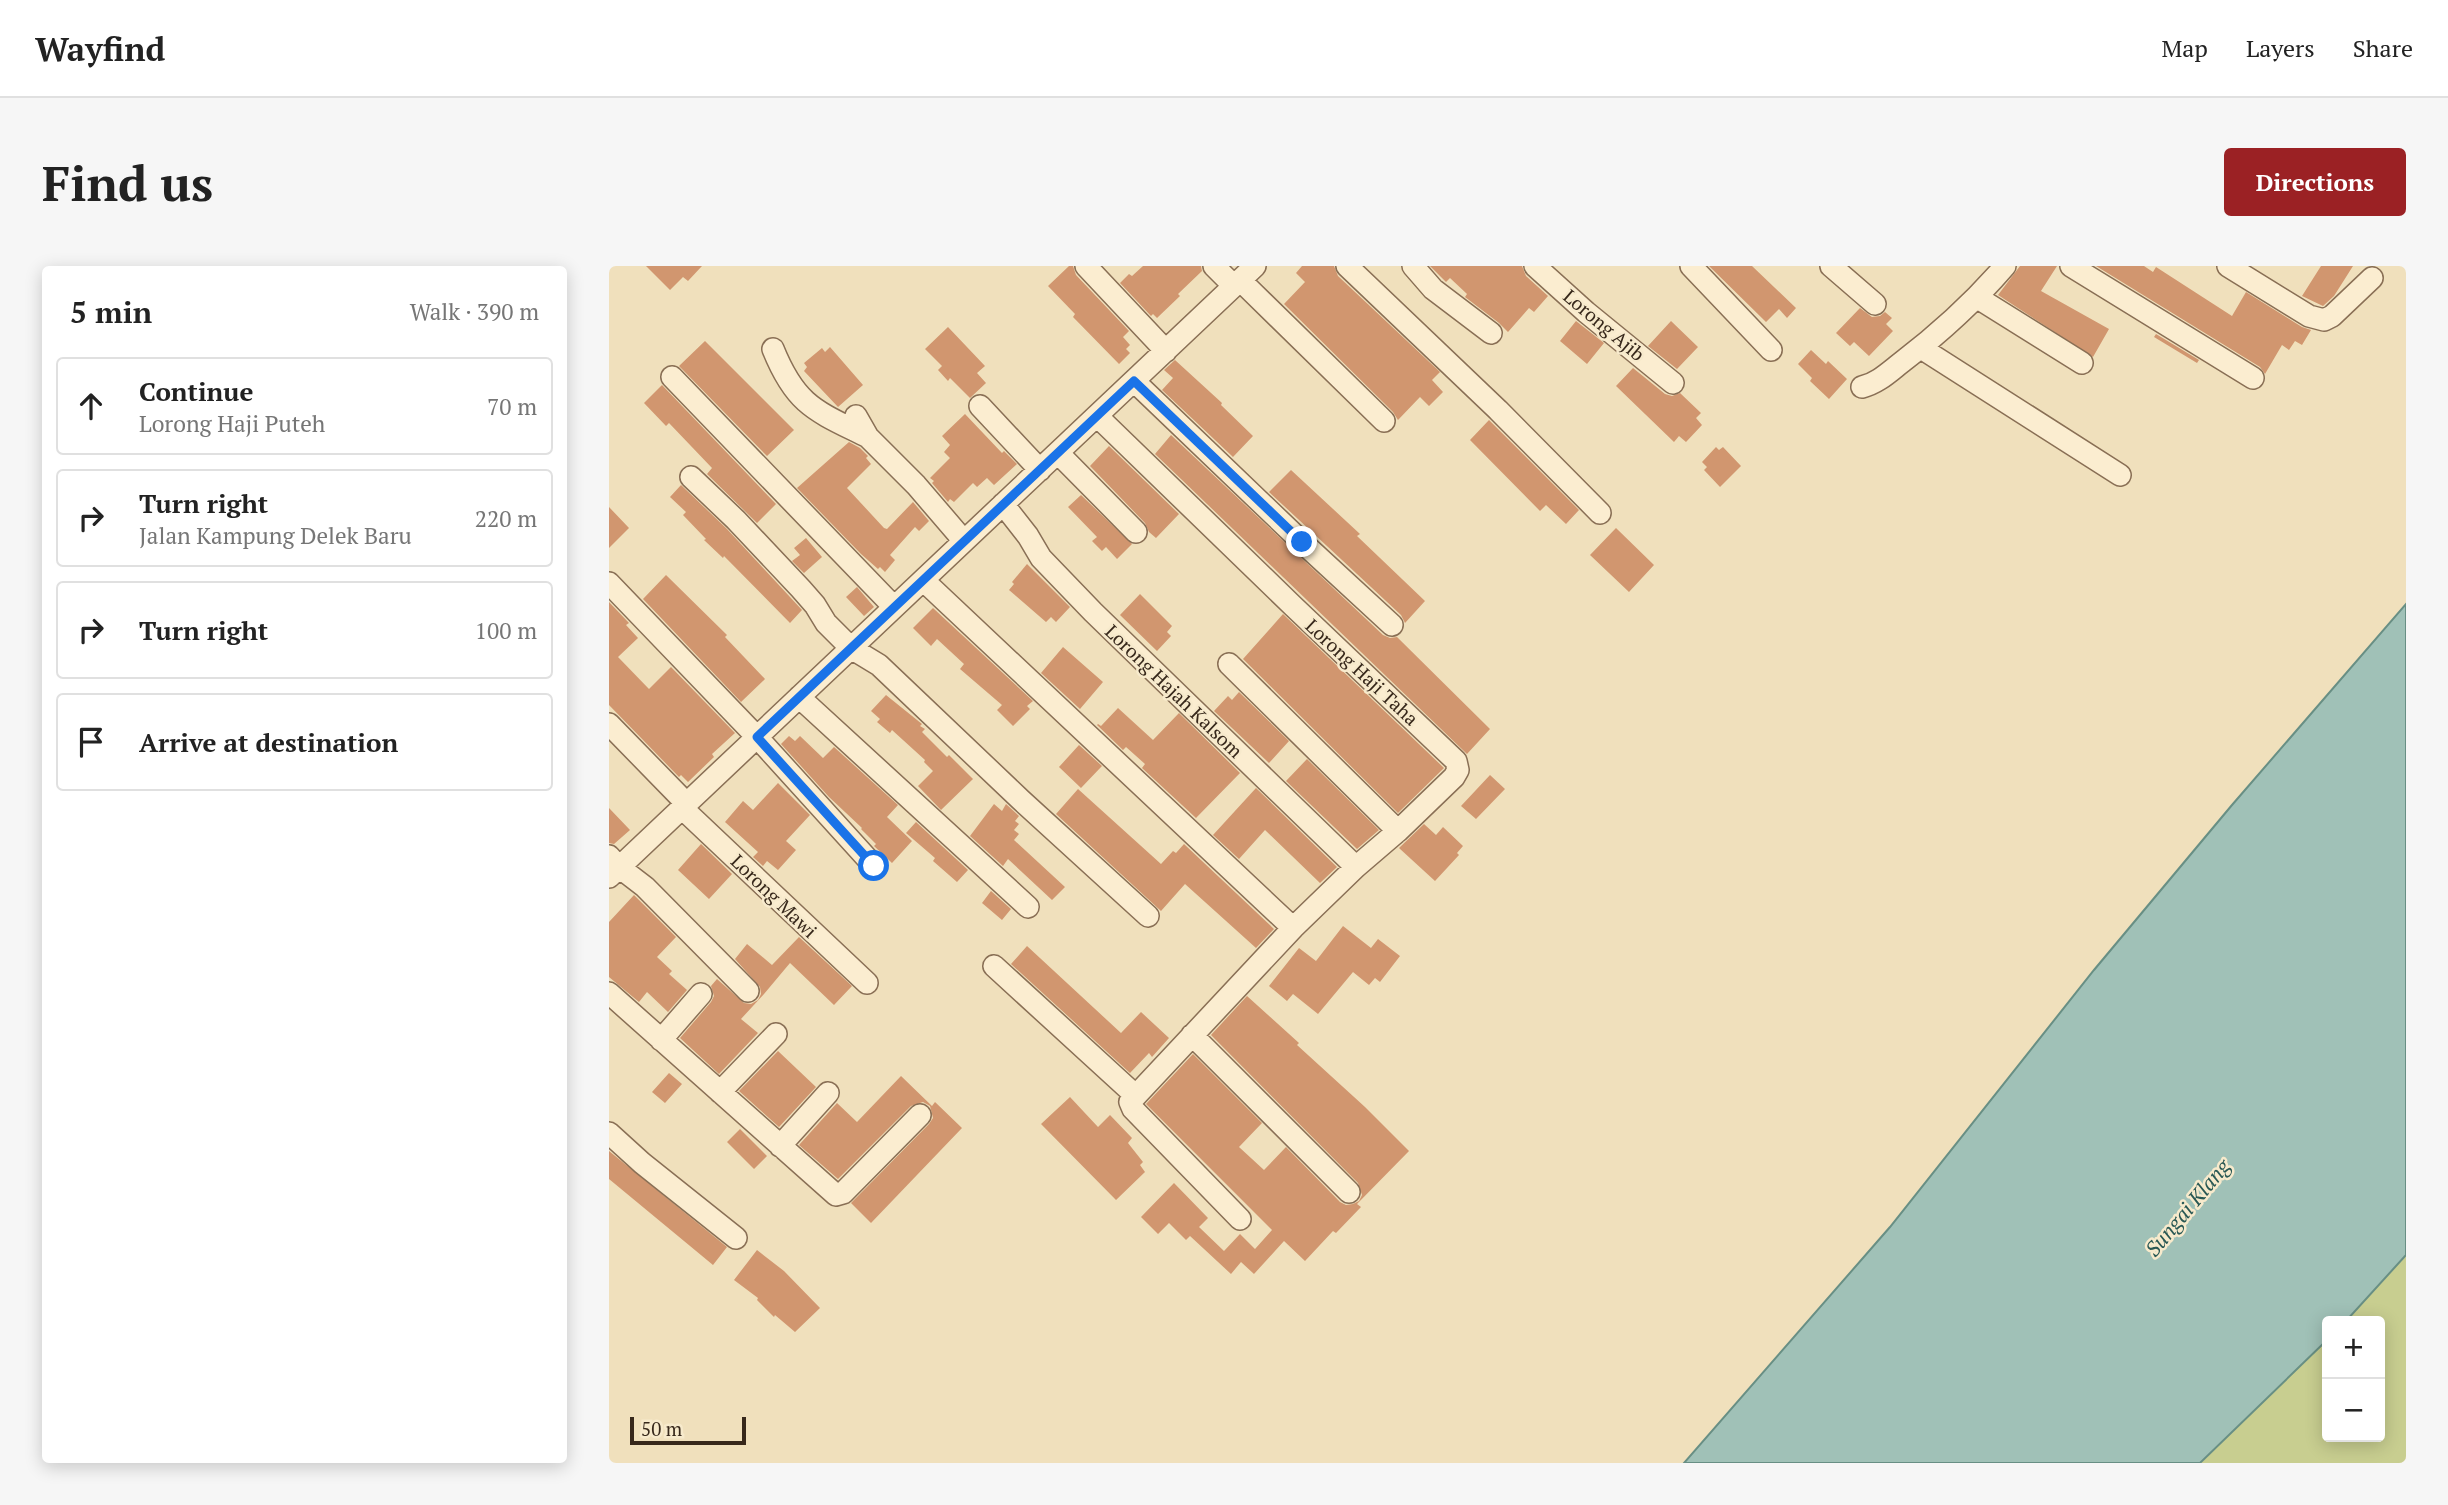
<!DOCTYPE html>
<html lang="en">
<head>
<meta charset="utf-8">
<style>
	body { margin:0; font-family:"PT Serif",serif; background:#f6f6f6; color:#222 }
	.controls { position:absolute; right:21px; bottom:21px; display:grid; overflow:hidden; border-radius:7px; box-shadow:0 4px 18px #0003 }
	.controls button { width:63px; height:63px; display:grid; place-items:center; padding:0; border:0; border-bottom:2px solid #e0e0e0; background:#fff; color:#222; font:35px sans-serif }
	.scale { position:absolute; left:21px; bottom:18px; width:116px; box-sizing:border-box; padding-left:7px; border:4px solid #37281b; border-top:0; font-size:19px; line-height:24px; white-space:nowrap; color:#37281b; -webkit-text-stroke:5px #f7eacc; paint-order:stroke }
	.stop { position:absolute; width:21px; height:21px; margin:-16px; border:5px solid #1a73e8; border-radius:50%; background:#fff }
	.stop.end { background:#1a73e8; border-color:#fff; box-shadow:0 2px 7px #0008 }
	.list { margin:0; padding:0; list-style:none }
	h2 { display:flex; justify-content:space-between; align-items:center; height:91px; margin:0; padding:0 28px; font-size:30px }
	h2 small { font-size:23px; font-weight:400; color:#767676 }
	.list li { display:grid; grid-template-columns:46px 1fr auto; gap:21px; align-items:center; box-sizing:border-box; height:98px; margin:0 14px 14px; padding:0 14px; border:2px solid #e0e0e0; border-radius:7px }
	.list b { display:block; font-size:26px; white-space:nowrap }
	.list p { margin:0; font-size:23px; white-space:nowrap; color:#767676 }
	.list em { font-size:23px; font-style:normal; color:#767676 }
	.icon { flex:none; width:38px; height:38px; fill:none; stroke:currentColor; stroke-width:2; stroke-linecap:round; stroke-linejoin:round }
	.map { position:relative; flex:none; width:1797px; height:1197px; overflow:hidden; border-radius:7px }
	header { display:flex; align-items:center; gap:42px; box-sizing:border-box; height:98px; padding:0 35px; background:#fff; border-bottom:2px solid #e0e0e0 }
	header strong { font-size:33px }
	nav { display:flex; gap:38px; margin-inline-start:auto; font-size:24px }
	.intro { display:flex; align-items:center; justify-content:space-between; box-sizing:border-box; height:168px; padding:0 42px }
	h1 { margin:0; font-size:49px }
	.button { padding:18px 32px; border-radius:7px; background:#9b2124; color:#fff; font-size:24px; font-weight:700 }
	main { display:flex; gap:42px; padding:0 42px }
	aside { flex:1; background:#fff; border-radius:7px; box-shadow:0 4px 18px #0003 }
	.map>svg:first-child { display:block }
</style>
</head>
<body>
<header>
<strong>Wayfind</strong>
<nav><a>Map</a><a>Layers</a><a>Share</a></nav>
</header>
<div class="intro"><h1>Find us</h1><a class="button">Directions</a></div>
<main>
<aside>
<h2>5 min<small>Walk · 390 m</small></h2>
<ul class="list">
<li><svg class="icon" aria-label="ahead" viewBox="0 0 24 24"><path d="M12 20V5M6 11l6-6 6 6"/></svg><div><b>Continue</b><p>Lorong Haji Puteh</p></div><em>70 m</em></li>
<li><svg class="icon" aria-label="right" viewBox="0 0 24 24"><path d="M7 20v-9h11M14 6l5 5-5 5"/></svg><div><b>Turn right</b><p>Jalan Kampung Delek Baru</p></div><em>220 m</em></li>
<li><svg class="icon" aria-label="right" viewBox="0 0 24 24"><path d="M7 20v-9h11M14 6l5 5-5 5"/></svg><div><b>Turn right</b></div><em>100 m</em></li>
<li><svg class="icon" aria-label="arrive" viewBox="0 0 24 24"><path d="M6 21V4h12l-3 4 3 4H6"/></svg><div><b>Arrive at destination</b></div></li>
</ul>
</aside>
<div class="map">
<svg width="1797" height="1197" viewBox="0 0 1797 1197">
	<rect width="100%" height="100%" fill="#f0e0bc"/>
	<path fill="#c8ce90" d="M 1797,989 L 1797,1197 L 1592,1197 L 1718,1074 L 1718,1171 L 1771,1171 L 1771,1055 L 1737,1055 Z"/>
	<path fill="#a0c1b7" stroke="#688f84" stroke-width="2" d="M 1797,338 L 1797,989 L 1737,1055 L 1718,1055 L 1718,1074 L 1591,1197 L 1075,1197 L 1281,961 L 1485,704 L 1623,539 Z"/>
	<path fill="#d1966f" d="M 37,0 L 93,0 L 79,15 L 74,11 L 61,24 Z
		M 460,0 L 464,0 L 467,9 L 520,65 L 514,71 L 521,79 L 517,83 L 521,87 L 510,98 L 464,51 L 466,48 L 439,20 Z
		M 534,0 L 592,0 L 593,5 L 569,28 L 571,30 L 548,52 L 544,48 L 542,50 L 511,17 L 520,8 L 523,10 Z
		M 693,0 L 725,0 L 729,10 L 831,106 L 823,114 L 834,126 L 820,140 L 811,131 L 789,154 L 784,146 L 675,38 L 696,16 L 687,7 Z
		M 821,0 L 913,0 L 917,10 L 939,30 L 925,46 L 920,42 L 899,66 L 890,57 L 856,31 L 858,28 L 841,12 L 837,16 Z
		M 1100,0 L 1143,0 L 1187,42 L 1178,52 L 1170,43 L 1157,56 Z
		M 1411,0 L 1448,0 L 1432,25 L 1500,63 L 1484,91 L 1389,29 Z
		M 1487,0 L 1535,0 L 1544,6 L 1547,1 L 1623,50 L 1637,26 L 1693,61 L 1702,64 L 1693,79 L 1686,75 L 1680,84 L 1673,79 L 1656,108 L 1651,101 Z
		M 1712,0 L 1744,0 L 1725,30 L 1714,40 L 1693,30 Z
		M 1251,42 L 1263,51 L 1271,50 L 1276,46 L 1283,52 L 1277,58 L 1284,65 L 1260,90 L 1245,76 L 1241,80 L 1227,67 Z
		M 967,55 L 995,77 L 978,98 L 951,75 Z
		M 1062,55 L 1089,81 L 1068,103 L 1039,80 Z
		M 339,61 L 376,100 L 368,107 L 377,117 L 361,132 L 341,112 L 339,115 L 329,104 L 333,100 L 316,83 Z
		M 1547,68 L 1590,94 L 1588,97 L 1545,71 Z
		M 96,75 L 185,164 L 158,190 L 70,100 Z
		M 221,81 L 254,119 L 229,141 L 195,105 L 198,101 L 195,97 L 213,82 L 216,86 Z
		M 1202,84 L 1217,98 L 1219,95 L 1238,113 L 1220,133 L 1201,115 L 1203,112 L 1189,98 Z
		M 566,94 L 613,137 L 612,139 L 644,170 L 624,191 L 553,124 L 564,112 L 555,104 Z
		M 1024,102 L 1056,128 L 1063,130 L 1071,127 L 1092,147 L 1087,152 L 1093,159 L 1077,176 L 1070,170 L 1065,176 L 1007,120 Z
		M 53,119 L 167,238 L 148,257 L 98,208 L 103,202 L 60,157 L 57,160 L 35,137 Z
		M 356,148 L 393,187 L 395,185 L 408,198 L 385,219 L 378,212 L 368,221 L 364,217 L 345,236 L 341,233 L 339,236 L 323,217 L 325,215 L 321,212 L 341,192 L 335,186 L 341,179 L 333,170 Z
		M 880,154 L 970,244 L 957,258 L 937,239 L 931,245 L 861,174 Z
		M 562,169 L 774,369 L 781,372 L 788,371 L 881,463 L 858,488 L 546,188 Z
		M 240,176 L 251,182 L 259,190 L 257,192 L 262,198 L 238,222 L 275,262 L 278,263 L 304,236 L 320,255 L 310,265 L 306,261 L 281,289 L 286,294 L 276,306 L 271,301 L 269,303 L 252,288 L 188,222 Z
		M 500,180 L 570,248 L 547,272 L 540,266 L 536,257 L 481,200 Z
		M 1107,181 L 1110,184 L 1114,181 L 1132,200 L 1111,221 L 1095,204 L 1098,201 L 1093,196 Z
		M 682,204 L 751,268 L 748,270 L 816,335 L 796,357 L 792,349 L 660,226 Z
		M 72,219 L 118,263 L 193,344 L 181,357 L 115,290 L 114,292 L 95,274 L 97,273 L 74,249 L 77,246 L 61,231 Z
		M 472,229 L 523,278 L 508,293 L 497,281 L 493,285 L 483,275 L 488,271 L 459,241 Z
		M 0,241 L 20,262 L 0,282 Z
		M 1007,262 L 1045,299 L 1020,326 L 981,289 Z
		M 197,272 L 213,291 L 195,307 L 183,295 L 191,289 L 185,282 Z
		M 418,298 L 461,341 L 447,356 L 442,351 L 437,356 L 400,324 L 405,318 L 403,316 Z
		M 57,309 L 118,369 L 116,371 L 156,413 L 132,436 L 34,333 Z
		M 248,321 L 265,341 L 255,350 L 237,331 Z
		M 531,328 L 563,360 L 558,366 L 562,370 L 548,385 L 511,349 Z
		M 0,336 L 20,357 L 17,359 L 29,372 L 9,391 L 40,423 L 62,401 L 126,467 L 103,488 L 105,491 L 79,516 L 72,509 L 70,511 L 0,439 Z
		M 324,342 L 424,435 L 418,440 L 421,443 L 404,460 L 388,444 L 393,439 L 351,403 L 355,398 L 328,373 L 322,380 L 304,362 Z
		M 674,348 L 835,502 L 789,547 L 634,393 Z
		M 454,381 L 494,416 L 471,443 L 432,407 Z
		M 630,426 L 680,475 L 660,497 L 605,445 L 619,430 L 623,434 Z
		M 277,429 L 313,458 L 311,460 L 316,463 L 313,466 L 338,491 L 340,489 L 364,513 L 332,544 L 309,520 L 324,505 L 315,496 L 316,494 L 283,464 L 281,467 L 268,456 L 271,453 L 262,445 Z
		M 509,442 L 544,474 L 570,447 L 631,507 L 587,552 L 533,502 L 536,498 L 517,481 L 514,484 L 488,459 L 489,458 L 492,460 Z
		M 180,470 L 186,475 L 191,470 L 214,492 L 225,481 L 289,539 L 278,551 L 303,575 L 283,597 L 265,580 L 267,578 L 252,563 L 253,562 L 220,531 L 172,478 Z
		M 470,479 L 493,500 L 472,522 L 450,501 Z
		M 698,493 L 770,564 L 748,583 L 677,515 Z
		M 881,509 L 896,523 L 867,553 L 852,540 Z
		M 169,517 L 201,549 L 177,575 L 187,584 L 169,604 L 158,595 L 154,600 L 144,591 L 149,586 L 116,556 L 134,535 L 144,544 Z
		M 647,522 L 728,601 L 711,617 L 656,564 L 630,593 L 604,569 Z
		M 469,523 L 552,598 L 564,585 L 567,587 L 575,578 L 665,663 L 647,682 L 576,618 L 552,645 L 447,548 Z
		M 385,538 L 393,545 L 397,538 L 410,550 L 406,555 L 410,558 L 405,564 L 410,568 L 405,574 L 456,621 L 443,634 L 399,593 L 394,600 L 361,570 Z
		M 0,542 L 21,564 L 5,578 L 0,577 Z
		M 307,556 L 359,604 L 348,616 L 324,595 L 326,592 L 297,567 Z
		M 815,558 L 827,569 L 834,561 L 854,580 L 848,587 L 850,589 L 826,615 L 790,582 Z
		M 92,578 L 123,608 L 100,633 L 69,604 Z
		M 382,625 L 402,643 L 393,654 L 373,637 Z
		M 25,629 L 67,671 L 48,691 L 63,705 L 60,708 L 78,724 L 59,746 L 38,726 L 30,736 L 0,711 L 0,656 Z
		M 734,660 L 762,682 L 769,673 L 791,690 L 771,716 L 766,712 L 760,719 L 744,706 L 709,748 L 684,728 L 678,735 L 660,720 L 690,682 L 707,695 Z
		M 190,671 L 243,720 L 225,739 L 181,697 L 155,728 L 132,753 L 149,767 L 110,808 L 71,772 L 102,736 L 105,730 L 102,720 L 108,713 L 135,737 L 142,738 L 149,734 L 152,728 L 151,721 L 126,693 L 138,678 L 163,699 Z
		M 418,680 L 512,767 L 532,746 L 560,772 L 543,791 L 540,787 L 521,807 L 402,698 Z
		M 638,730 L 690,777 L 688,779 L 756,841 L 800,885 L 748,938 L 752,941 L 727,967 L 724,965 L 696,995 L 675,975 L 645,1008 L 632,996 L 622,1008 L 581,970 L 577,974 L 560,957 L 549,968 L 532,951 L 565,917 L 599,952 L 590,961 L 615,985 L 631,968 L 646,983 L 663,964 L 537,838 L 584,788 L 653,857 L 630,881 L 655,904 L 677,881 L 731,936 L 737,939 L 744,938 L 750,935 L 753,929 L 749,917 L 602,769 Z
		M 169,785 L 207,821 L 170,861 L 130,825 Z
		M 60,807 L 73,818 L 56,837 L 43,826 Z
		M 292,810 L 323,840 L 326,836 L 353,862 L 262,957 L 242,937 L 320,858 L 324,852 L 321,840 L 314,836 L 302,840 L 229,913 L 190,879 L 228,837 L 248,856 Z
		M 461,831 L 489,861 L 501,849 L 523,872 L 519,877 L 534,896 L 531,899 L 536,906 L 507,934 L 432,858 Z
		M 131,863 L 158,890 L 145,903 L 118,876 Z
		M 0,885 L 118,981 L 104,999 L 0,913 Z
		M 148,984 L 175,1005 L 211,1042 L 186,1066 L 166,1049 L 165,1051 L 148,1034 L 149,1032 L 125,1014 Z"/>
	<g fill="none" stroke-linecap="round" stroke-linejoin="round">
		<g stroke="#896f55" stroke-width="24">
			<path id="minor" d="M 477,0 L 557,85
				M 605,0 L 625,20
				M 738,0 L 889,144 L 991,247
				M 804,0 L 824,23 L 882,67
				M 926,0 L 977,46 L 1064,117
				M 1082,0 L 1162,84
				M 1222,0 L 1266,38
				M 1462,0 L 1644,112
				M 1619,0 L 1700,50 L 1715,54 L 1723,50 L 1763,12
				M 631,14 L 775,155
				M 1369,32 L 1473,97
				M 1312,82 L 1511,209
				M 164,83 C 187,140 207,145 259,171
				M 63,111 L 285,341
				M 525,115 L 693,276 L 783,359
				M 1253,121 C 1269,117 1280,106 1293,96 C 1331,67 1365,36 1396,0
				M 371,140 L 431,204
				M 247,150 L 259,171 L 307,219 L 355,275
				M 488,150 L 684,340 L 847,495 L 849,504 L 845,511 L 789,565 L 747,601 L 684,662 L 521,836 L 524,843 L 631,953
				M 449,187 L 527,266
				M 82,211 L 127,254 L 192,323 L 206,339 L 217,357 L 242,382 L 270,399 L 412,534 L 539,650
				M 394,238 L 419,270 L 432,292 L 484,346 L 747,601
				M 314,314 L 684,662
				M 0,317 L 148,471 L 265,600
				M 620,398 L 789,565
				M 190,431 L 419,641
				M 0,458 L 78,538
				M 73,542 L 258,717
				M 0,590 L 10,601 L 36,621 L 139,725
				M 0,611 L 646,0
				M 385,700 L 526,829
				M 0,727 L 227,929 L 234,927 L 311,849
				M 583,769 L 740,926
				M 52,774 L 92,728
				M 111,826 L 167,768
				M 0,867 L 33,897 L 127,972
				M 171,880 L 219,827"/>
		</g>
		<use href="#minor" stroke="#fbedd0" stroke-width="21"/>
	</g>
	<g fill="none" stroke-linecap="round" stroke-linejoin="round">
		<path stroke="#1a73e8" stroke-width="9" d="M 265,600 L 148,471 L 525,115 L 693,276"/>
	</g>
	<g text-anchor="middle" stroke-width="5" stroke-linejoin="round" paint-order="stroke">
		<g font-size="19" fill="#37281b" stroke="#f7eacc">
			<text transform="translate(995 59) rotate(40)" y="7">Lorong Ajib</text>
			<text transform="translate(753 406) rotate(43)" y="7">Lorong Haji Taha</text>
			<text transform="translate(565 425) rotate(44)" y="7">Lorong Hajah Kalsom</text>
			<text transform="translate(165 630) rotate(44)" y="7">Lorong Mawi</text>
		</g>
		<g font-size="21" font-style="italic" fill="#295854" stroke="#f7eacc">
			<text transform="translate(1579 942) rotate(-50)" y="7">Sungai Klang</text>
		</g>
	</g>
</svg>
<div class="controls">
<button>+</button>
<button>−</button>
</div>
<div class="scale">50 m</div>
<div class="stop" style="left:265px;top:600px"></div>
<div class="stop end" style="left:693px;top:276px"></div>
</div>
</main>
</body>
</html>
